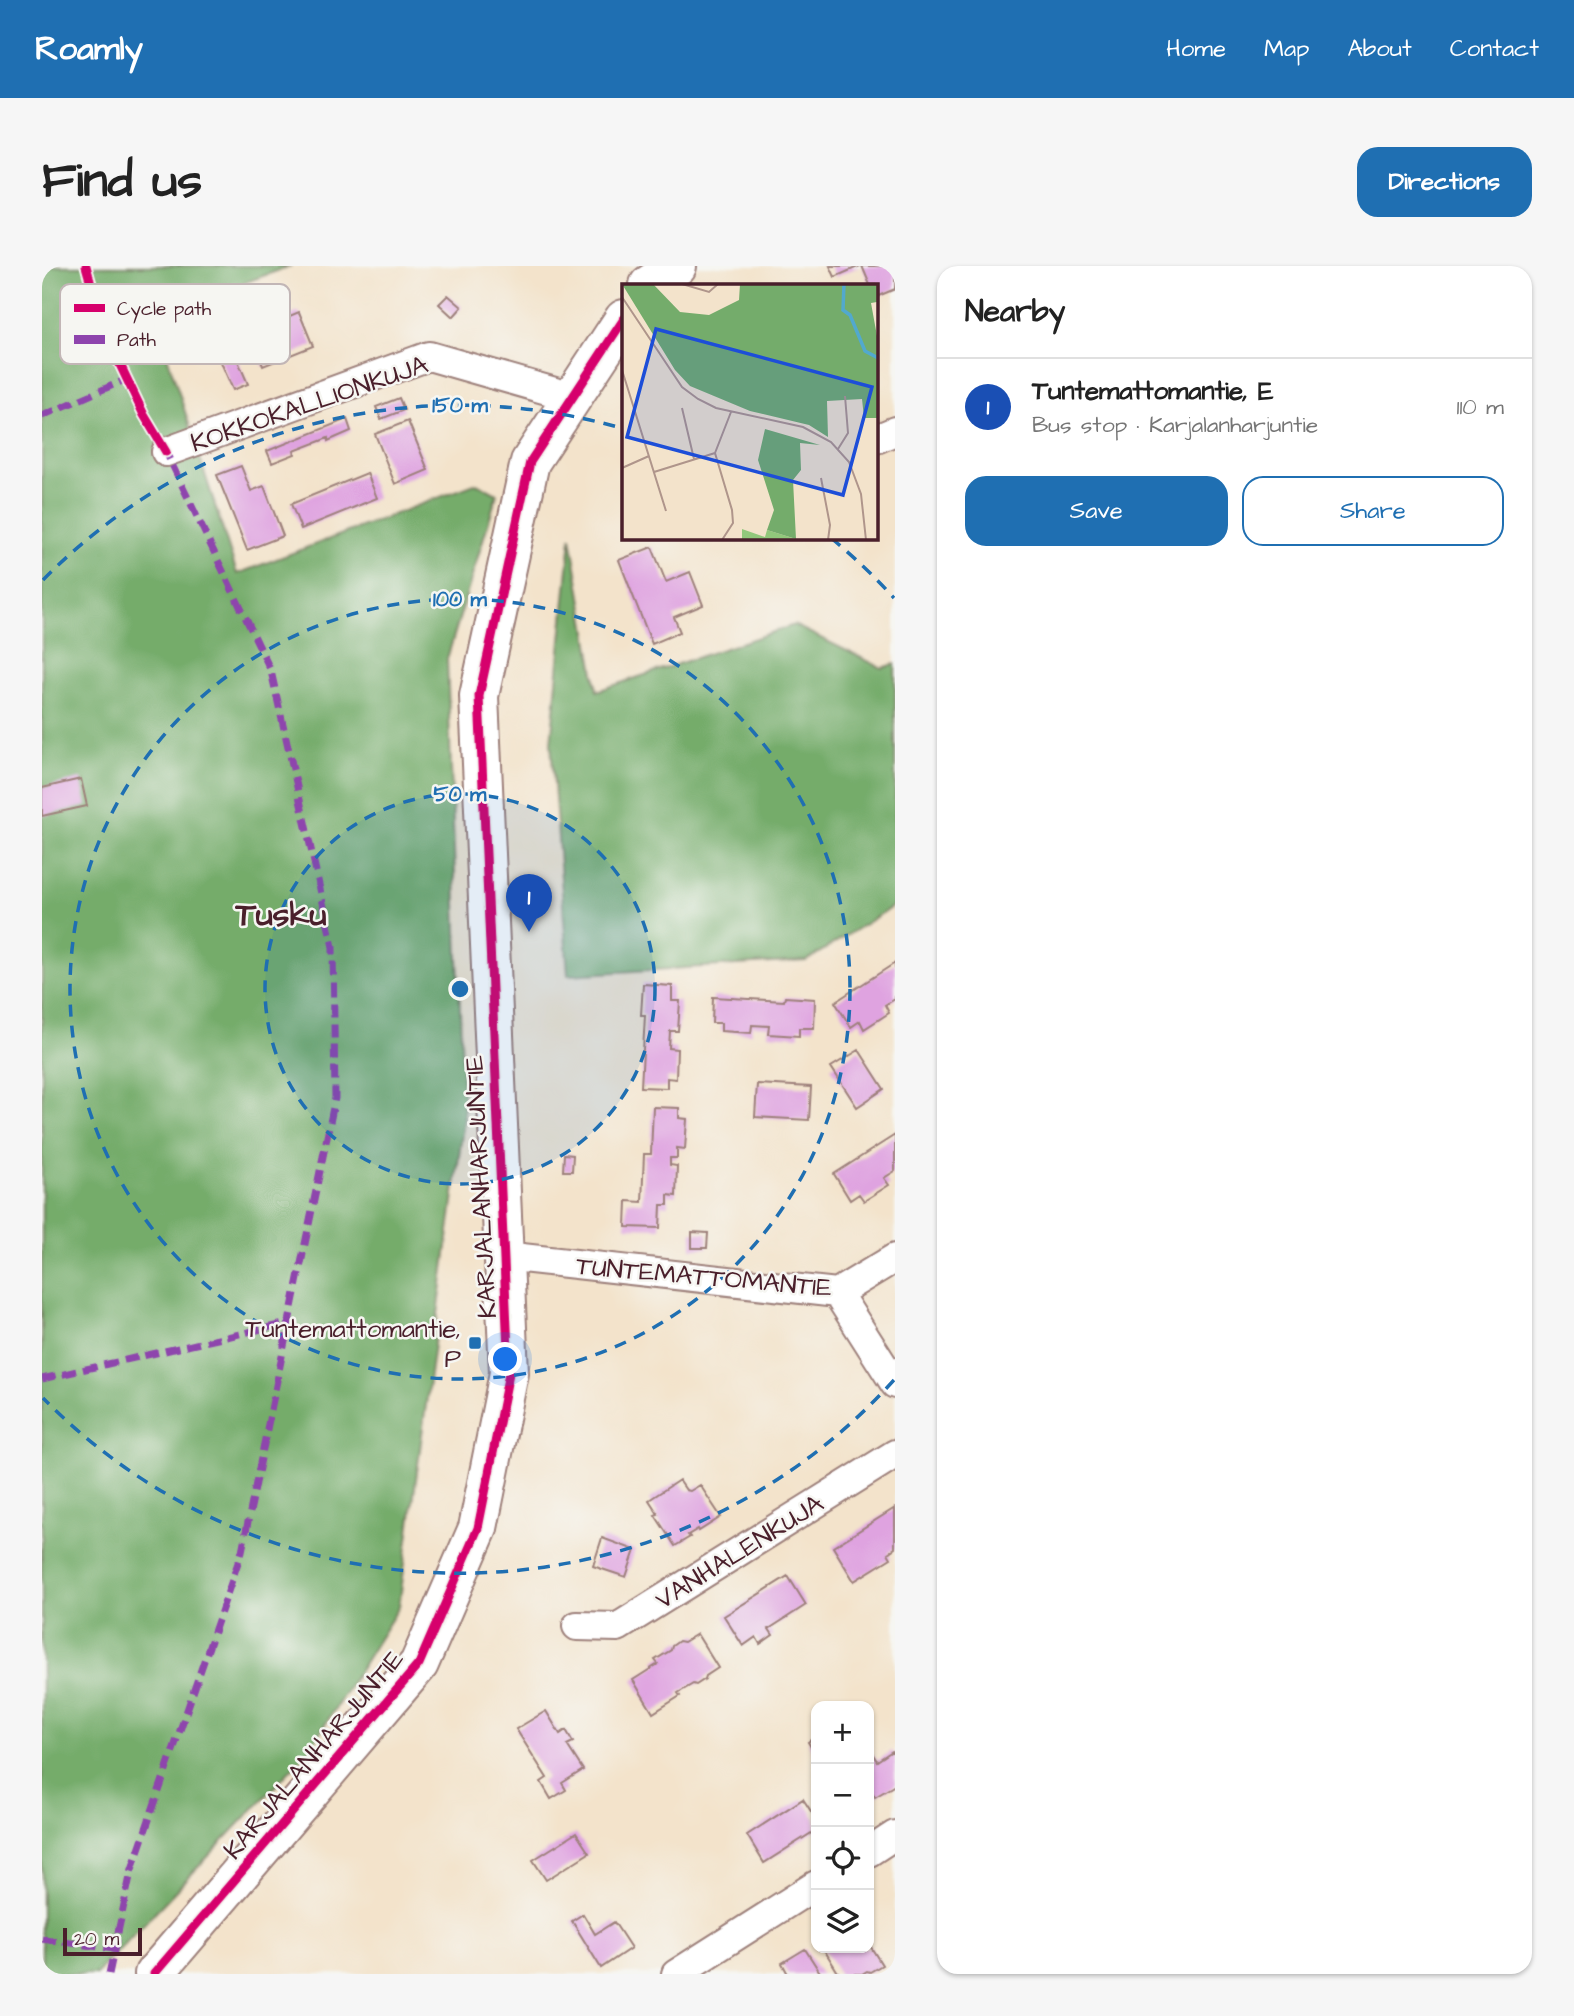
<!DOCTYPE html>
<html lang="en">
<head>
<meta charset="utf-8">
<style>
	body { margin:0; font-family:"Architects Daughter",sans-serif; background:#f6f6f6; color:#222 }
	.controls { position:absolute; right:21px; bottom:21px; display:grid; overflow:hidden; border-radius:14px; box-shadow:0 2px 5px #0004 }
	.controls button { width:63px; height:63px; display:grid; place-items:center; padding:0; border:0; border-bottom:2px solid #e0e0e0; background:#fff; color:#222; font:35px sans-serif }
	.scale { position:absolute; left:21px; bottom:18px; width:79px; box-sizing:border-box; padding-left:7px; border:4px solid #4a1f2b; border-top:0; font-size:19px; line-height:24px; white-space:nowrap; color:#4a1f2b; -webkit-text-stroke:5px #f6f6f2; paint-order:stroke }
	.you { position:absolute; left:464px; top:1094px; width:24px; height:24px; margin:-18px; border:5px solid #fff; border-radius:50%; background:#1a73e8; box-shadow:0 0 0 10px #1a73e833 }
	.badge { display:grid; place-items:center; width:46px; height:46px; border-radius:50%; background:#1f6fb2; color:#fff; font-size:23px; font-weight:700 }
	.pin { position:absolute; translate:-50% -58px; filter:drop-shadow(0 2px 4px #0008) }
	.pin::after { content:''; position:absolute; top:37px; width:24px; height:21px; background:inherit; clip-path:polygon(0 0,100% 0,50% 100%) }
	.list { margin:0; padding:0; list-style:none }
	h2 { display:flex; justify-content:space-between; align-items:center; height:91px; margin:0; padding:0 28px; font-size:30px }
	h2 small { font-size:23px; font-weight:400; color:#767676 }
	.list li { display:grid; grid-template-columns:46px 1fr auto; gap:21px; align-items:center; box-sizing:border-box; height:98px; padding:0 28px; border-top:2px solid #e0e0e0 }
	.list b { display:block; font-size:26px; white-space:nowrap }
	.list p { margin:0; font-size:23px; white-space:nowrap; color:#767676 }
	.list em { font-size:23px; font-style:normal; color:#767676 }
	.actions { display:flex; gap:14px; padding:21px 28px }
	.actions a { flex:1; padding:16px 0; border:2px solid #1f6fb2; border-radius:21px; text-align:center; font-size:24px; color:#1f6fb2 }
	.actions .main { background:#1f6fb2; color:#fff }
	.icon { flex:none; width:38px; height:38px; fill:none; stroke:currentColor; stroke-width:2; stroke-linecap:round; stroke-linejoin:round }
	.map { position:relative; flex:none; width:853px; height:1708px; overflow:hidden; border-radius:21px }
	header { display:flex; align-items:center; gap:42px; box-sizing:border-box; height:98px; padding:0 35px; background:#1f6fb2; color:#fff }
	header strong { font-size:33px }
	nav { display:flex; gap:38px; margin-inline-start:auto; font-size:24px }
	.intro { display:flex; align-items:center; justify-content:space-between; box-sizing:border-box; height:168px; padding:0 42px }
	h1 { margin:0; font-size:49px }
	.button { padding:18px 32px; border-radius:21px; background:#1f6fb2; color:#fff; font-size:24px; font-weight:700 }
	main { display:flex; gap:42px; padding:0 42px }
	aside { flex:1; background:#fff; border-radius:21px; box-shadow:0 2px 5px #0004 }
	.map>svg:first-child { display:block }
</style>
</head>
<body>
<header>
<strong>Roamly</strong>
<nav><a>Home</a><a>Map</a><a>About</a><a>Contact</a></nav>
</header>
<div class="intro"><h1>Find us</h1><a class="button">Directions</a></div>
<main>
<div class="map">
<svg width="853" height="1708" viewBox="0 0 853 1708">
	<rect width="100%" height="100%" fill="#f6f6f2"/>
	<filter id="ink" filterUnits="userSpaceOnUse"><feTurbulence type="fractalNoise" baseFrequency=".0143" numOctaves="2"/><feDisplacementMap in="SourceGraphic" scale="14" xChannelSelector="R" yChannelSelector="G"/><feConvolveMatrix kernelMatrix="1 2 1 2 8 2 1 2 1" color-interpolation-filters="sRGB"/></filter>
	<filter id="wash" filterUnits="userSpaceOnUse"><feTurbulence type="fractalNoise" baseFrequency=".00686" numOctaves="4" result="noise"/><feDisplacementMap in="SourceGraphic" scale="28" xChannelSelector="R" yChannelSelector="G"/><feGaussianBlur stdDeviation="1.57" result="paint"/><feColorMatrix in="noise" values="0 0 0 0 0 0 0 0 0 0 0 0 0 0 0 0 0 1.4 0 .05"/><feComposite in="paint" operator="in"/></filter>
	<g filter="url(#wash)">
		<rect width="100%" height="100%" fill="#f3e3cb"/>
		<path fill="#74ac6b" stroke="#5f664b" stroke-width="2" d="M 0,0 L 249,0 L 112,49 L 195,308 L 435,217 L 455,228 L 405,393 L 422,853 L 357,1341 L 266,1486 L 54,1708 L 0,1708 Z
			M 529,271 L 555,425 L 752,359 L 840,402 L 853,398 L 853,639 L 764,695 L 526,709 L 509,477 Z"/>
		<g id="blocks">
			<path fill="#dfa3e0" d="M 788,0 L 818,0 L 793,11 Z
				M 820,0 L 853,0 L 853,23 L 834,31 L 834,19 L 828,19 Z
				M 406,29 L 420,41 L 411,51 L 397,38 Z
				M 257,46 L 271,80 L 221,100 L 207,67 Z
				M 190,81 L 206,118 L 191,124 L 175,87 Z
				M 357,132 L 362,144 L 339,153 L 334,141 Z
				M 305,153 L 309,165 L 286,175 L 286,172 L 252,185 L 253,188 L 230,197 L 225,185 Z
				M 366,155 L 386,204 L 353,218 L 333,168 Z
				M 199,200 L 209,225 L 222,220 L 241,270 L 205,284 L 175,209 Z
				M 325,207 L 335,232 L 259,263 L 249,238 Z
				M 610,281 L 624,316 L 648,306 L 661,339 L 632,351 L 638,366 L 610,378 L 577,294 Z
				M 39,513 L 45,540 L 0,550 L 0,522 Z
				M 853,697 L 853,733 L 843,739 L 847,747 L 822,763 L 818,755 L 809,761 L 793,736 Z
				M 601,718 L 630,720 L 630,735 L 638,735 L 636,765 L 628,765 L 627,782 L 635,783 L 634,813 L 625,812 L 625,822 L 599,821 L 603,749 L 599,749 Z
				M 671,731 L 742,735 L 743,731 L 773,733 L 772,762 L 757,762 L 757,770 L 726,768 L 727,760 L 710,759 L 709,767 L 679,765 L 679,757 L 670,757 Z
				M 817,784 L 842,823 L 815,841 L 789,801 Z
				M 715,818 L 769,821 L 767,854 L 713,851 Z
				M 611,841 L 637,842 L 637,852 L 645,853 L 643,883 L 635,882 L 635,892 L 628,892 L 628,899 L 635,900 L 634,930 L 626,929 L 626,939 L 619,939 L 618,962 L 584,961 L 585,935 L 600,936 L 602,888 L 609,888 Z
				M 853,869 L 853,905 L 842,912 L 847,919 L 822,935 L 817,928 L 808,934 L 792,908 Z
				M 522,888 L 531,889 L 530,905 L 521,905 Z
				M 650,966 L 666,967 L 665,982 L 650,982 Z
				M 637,1214 L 644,1224 L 648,1225 L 658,1219 L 679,1251 L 657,1265 L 656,1263 L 646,1269 L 648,1271 L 633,1280 L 613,1249 L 616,1248 L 607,1234 Z
				M 853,1242 L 853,1282 L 846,1287 L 849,1292 L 812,1315 L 791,1281 Z
				M 560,1272 L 593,1284 L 584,1311 L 551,1300 Z
				M 746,1310 L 764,1339 L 727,1363 L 731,1369 L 718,1378 L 714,1371 L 701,1380 L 682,1350 Z
				M 655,1368 L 676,1402 L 664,1410 L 663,1413 L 654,1419 L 651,1418 L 636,1427 L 638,1430 L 611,1447 L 591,1414 L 616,1398 L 613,1394 L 629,1384 L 630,1380 L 637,1375 L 642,1376 Z
				M 504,1445 L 518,1468 L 524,1464 L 531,1476 L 525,1479 L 541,1504 L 520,1517 L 524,1524 L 509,1533 L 499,1516 L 505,1512 L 474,1463 Z
				M 774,1470 L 774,1489 L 766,1476 Z
				M 850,1485 L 853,1489 L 853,1519 L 833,1531 L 827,1521 L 827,1490 L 830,1487 L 835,1495 Z
				M 761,1533 L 774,1553 L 774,1564 L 722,1597 L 705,1569 Z
				M 534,1567 L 547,1587 L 504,1614 L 491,1594 Z
				M 541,1648 L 553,1668 L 572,1656 L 589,1682 L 559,1702 L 530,1655 Z
				M 827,1678 L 840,1699 L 828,1706 L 825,1705 L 820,1708 L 797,1708 L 781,1682 L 827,1682 Z
				M 763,1683 L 779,1708 L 746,1708 L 740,1697 Z"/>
		</g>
	</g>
	<g filter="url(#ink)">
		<use href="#blocks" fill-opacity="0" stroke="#9e817b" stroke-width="2"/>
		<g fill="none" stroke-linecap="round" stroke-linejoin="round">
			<g stroke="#9e817b" stroke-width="32">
				<path id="street" d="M 834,173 L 853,165
					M 124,186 L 387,90 L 530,131
					M 462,990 L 795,1027 L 853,992
					M 795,1027 L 853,1118
					M 535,1360 L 576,1361 L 853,1188
					M 827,1586 L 853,1569
					M 634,1708 L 774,1619"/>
			</g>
			<g stroke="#9e817b" stroke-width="42">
				<path id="secondary" d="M 607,19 L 635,0
					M 112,1708 L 377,1398 L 436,1262 L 467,1107 L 437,430 L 488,196 L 582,53"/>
			</g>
			<use href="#street" stroke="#fff" stroke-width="28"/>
			<use href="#secondary" stroke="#fff" stroke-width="38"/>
			<path stroke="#8e44ad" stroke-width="7" stroke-dasharray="14 7" stroke-linecap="butt" d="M 0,150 L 85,113
				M 0,1113 L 246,1057
				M 0,1673 L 72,1683
				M 67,1708 L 89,1606 L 200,1285 L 293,832 L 291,681 L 229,405 L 124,186"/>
			<g stroke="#f6f6f2" stroke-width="13">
				<path id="cycleway" d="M 44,0 L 63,67 L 102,149 L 124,186
					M 112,1708 L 377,1398 L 436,1262 L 467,1107 L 437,430 L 488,196 L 582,53"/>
			</g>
			<use href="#cycleway" stroke="#d6006c" stroke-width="9"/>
		</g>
	</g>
	<circle cx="418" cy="723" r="195" fill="#1f6fb2" fill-opacity=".12"/>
	<g fill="none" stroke="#1f6fb2" stroke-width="3.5" stroke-dasharray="12 9">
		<circle cx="418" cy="723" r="195"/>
		<circle cx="418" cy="723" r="390"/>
		<path d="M852 1114A584 584 0 0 1 1 1132M1 314A584 584 0 0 1 579 162M789 272A584 584 0 0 1 852 332"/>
	</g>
	<rect fill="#1f6fb2" stroke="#f6f6f2" stroke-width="2.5" x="426" y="1070" width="14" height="14" rx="3.5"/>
	<g text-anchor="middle" stroke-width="5" stroke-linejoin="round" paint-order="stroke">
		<g font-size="26" fill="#4a1f2b" stroke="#f6f6f2">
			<text transform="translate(267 137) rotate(-19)" y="9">KOKKOKALLIONKUJA</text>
			<text transform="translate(438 921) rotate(-93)" y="9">KARJALANHARJUNTIE</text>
			<text transform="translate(662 1010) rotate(5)" y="9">TUNTEMATTOMANTIE</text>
			<text transform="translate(697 1285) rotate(-32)" y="9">VANHALENKUJA</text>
			<text transform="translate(271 1488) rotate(-50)" y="9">KARJALANHARJUNTIE</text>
		</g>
		<g font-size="26" fill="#4a1f2b" stroke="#f6f6f2" text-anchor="end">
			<text x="419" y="1071">Tuntemattomantie,<tspan x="419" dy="30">P</tspan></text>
		</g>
		<g font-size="33" font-weight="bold" fill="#4a1f2b" stroke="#f6f6f2">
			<text x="239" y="659">Tusku</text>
		</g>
	</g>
	<g transform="translate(580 18)">
		<rect width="256" height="256" fill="#f3e3cb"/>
		<path d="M 120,245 L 143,253 L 145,246 L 174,255 L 120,256 Z" fill="#91c87b"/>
		<path d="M 0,0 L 31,0 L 58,28 L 87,31 L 117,16 L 118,0 L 255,0 L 255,18 L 249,19 L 255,52 L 255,134 L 242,134 L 240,115 L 205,117 L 206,153 L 187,141 L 128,127 L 68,102 L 53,86 ZM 143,145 L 198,161 L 178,159 L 179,186 L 171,196 L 174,255 L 145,246 L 152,226 L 136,176 Z" fill="#74ac6b"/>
		<path fill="none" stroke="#52a9ce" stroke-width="3.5" d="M 222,0 L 221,26 L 228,31 L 243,67 L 256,74"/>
		<path fill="none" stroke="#af958b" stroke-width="2" d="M 60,0 L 87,8 L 96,0M 0,13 L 60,103 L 76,115 L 94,124 L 181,143 L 209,158 L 227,178 L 239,210 L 244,256M 0,86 L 44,227M 60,124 L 72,175M 216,165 L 226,149 L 223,112M 0,184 L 27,172M 32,188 L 93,169M 199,194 L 208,241 L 206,256M 100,256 L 111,239 L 110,226 L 93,169 L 109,128"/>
		<path fill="#1d4ed8" fill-opacity="0.15" stroke="#1d4ed8" stroke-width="3.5" d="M 34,45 L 250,103 L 221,211 L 5,153 Z"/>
		<rect width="256" height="256" fill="none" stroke="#4a1f2b" stroke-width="3.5"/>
	</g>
	<rect x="18" y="18" width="230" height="80" rx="10" fill="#f6f6f2" stroke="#c2b6b6" stroke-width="2"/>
	<rect x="32" y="38" width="31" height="8" fill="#d6006c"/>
	<rect x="32" y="69" width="31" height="9" fill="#8e44ad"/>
	<g font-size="19" fill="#4a1f2b">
		<text x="75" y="49">Cycle path</text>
		<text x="75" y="80">Path</text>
	</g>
	<circle cx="418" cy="723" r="10" fill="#1f6fb2" stroke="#f6f6f2" stroke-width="3.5"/>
	<g font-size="21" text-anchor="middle" font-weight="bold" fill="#1f6fb2" stroke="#f6f6f2" stroke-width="5" stroke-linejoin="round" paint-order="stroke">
		<text x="418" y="146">150 m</text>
		<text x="418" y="340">100 m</text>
		<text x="418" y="535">50 m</text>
	</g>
</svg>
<div class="controls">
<button>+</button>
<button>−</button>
<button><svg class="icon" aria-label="locate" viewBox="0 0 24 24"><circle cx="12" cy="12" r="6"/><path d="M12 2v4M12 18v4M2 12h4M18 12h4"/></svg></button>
<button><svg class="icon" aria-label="layers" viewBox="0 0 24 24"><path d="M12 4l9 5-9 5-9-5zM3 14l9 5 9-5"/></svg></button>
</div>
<div class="scale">20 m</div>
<div class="you"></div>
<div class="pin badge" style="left:487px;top:666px;background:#1a4fb4">1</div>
</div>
<aside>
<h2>Nearby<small></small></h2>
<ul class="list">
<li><span class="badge" style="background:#1a4fb4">1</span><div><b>Tuntemattomantie, E</b><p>Bus stop · Karjalanharjuntie</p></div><em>110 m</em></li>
</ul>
<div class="actions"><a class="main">Save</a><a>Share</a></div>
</aside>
</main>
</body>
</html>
